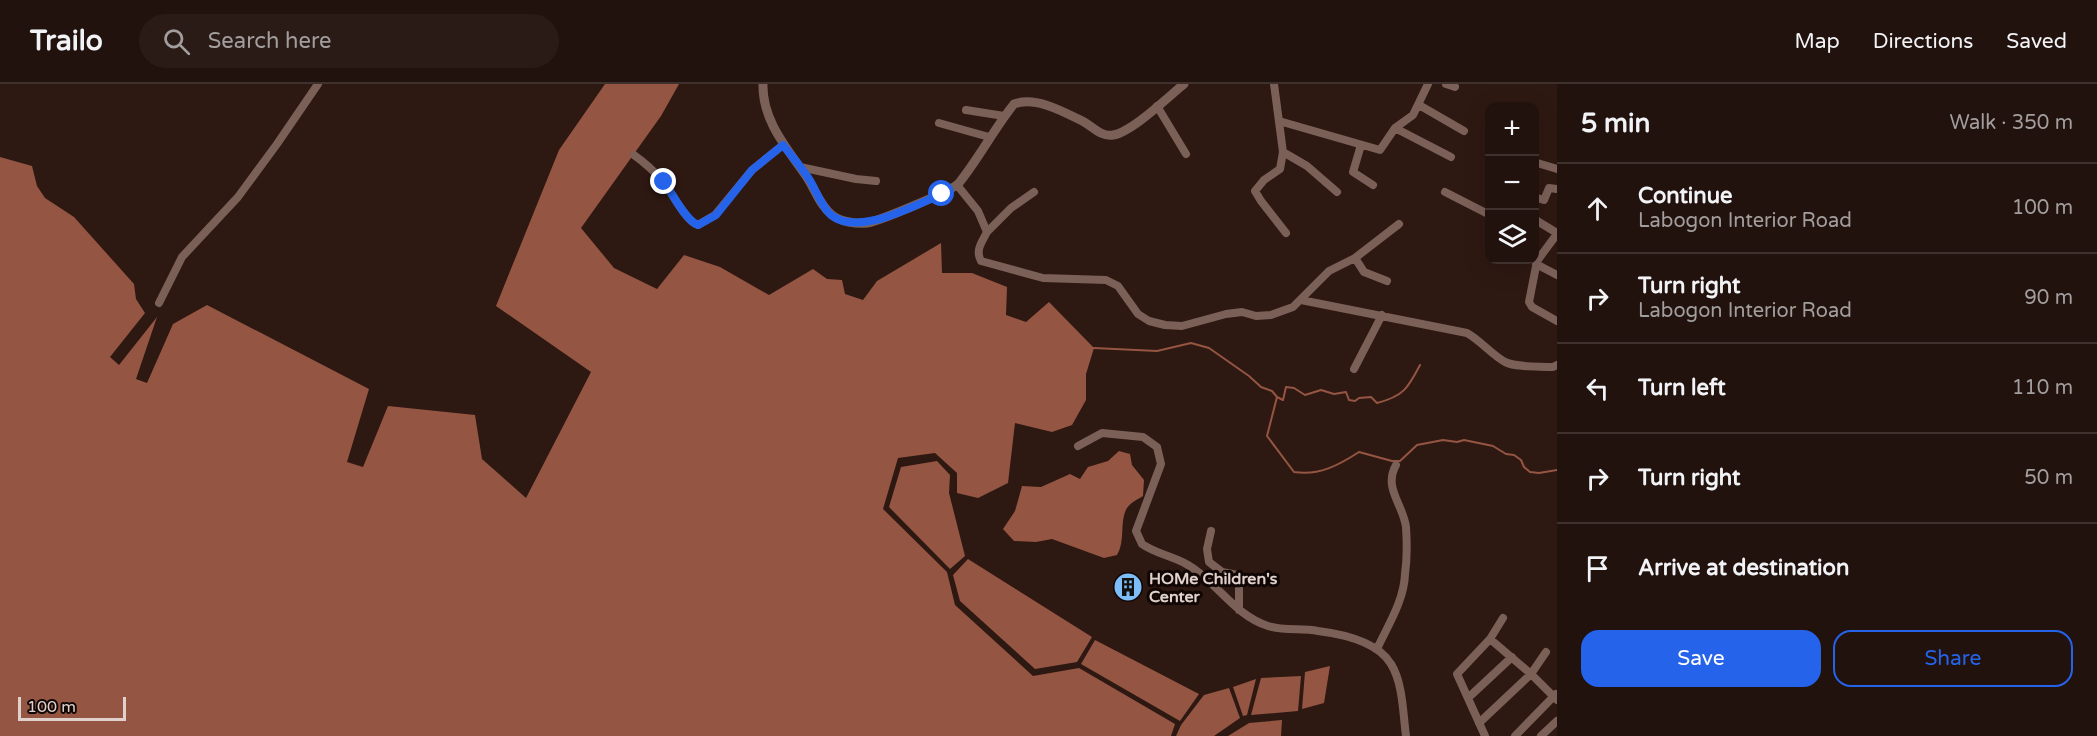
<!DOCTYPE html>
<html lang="en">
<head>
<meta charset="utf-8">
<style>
	body { margin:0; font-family:"Varela Round",sans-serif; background:#2a1b17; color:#f1f3f6 }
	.controls { position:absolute; right:18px; top:18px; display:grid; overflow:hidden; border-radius:12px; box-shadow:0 6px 24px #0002 }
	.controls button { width:54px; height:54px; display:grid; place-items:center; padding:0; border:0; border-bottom:2px solid #3f322e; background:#22120e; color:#f1f3f6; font:30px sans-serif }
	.scale { position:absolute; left:18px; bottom:15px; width:108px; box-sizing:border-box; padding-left:6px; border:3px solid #e1d1cd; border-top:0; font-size:16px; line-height:21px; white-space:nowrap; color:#e1d1cd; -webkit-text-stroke:4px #100604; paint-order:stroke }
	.stop { position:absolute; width:18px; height:18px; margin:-14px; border:4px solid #2563eb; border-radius:50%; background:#fff }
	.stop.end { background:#2563eb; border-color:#fff; box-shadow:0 2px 6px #0008 }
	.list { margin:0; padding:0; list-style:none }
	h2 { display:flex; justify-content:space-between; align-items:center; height:78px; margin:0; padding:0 24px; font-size:26px }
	h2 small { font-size:20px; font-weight:400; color:#a29e9e }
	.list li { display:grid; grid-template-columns:39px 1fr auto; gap:18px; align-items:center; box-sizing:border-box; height:90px; padding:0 24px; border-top:2px solid #3f322e }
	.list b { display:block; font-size:22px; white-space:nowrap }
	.list p { margin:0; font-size:20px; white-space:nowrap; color:#a29e9e }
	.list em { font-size:20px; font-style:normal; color:#a29e9e }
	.actions { display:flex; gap:12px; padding:18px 24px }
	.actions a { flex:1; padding:14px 0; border:2px solid #2563eb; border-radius:18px; text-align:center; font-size:21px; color:#2563eb }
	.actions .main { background:#2563eb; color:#fff }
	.icon { flex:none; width:33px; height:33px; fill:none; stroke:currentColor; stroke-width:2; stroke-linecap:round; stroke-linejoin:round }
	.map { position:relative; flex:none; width:1557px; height:652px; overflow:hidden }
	header { display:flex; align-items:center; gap:36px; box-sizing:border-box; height:84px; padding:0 30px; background:#22120e; border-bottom:2px solid #3f322e }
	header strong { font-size:28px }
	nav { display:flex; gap:33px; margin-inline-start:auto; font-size:21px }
	.search { width:420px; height:54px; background:#2a1b17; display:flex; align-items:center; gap:15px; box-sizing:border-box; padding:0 21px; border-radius:33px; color:#a29e9e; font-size:22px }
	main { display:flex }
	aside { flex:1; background:#22120e }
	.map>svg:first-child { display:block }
</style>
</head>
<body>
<header>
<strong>Trailo</strong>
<div class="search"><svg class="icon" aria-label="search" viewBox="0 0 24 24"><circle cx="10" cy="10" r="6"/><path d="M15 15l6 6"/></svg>Search here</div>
<nav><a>Map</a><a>Directions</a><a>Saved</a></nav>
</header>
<main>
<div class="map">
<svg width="1557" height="652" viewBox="0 0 1557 652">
	<rect width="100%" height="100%" fill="#2e1812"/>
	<path fill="#955543" d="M 605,0 L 679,0 L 661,32 L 581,144 L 614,184 L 657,205 L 684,171 L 720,183 L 769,211 L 813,185 L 827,195 L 842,196 L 845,210 L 863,216 L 877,197 L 941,159 L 942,189 L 972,189 L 1007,203 L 1006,231 L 1026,238 L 1049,218 L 1094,264 L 1086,290 L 1086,316 L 1072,341 L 1052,348 L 1015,339 L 1008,399 L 978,414 L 957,409 L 957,389 L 935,369 L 898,374 L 883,425 L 947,488 L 955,521 L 1033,592 L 1079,584 L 1175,640 L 1171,652 L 0,652 L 0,73 L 32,82 L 37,102 L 45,114 L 74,133 L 134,200 L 136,215 L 145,229 L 110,273 L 119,281 L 157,233 L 136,295 L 147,299 L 173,240 L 207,221 L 369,305 L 347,378 L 363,383 L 388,322 L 475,331 L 482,375 L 526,414 L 591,288 L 496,222 L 559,66 Z
		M 1119,367 L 1130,370 L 1132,381 L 1144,396 L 1143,412 C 1138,415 1130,419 1127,424 C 1119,437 1126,456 1117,471 L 1104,474 L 1052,455 L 1036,458 L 1014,457 L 1003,445 L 1015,427 L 1022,402 L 1041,403 L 1070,390 L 1080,395 L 1088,383 L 1108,377 Z
		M 937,377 L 950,391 L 949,409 L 965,472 L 950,485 L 889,423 L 901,383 Z
		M 968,475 L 1092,553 L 1077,578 L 1035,585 L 960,517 L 953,491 Z
		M 1095,556 L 1199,610 L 1180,637 L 1081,580 Z
		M 1330,582 L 1324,619 L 1302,625 L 1305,588 Z
		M 1301,592 L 1298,627 L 1251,631 L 1261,594 Z
		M 1256,595 L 1247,631 L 1243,632 L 1233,603 Z
		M 1229,604 L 1240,634 L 1214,652 L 1176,652 L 1181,641 L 1204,611 Z
		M 1282,636 L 1281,652 L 1228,652 L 1249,639 Z"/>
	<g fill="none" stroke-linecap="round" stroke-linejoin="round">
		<path stroke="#955543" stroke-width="2" d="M 1094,264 L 1157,267 L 1191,259 L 1209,264 L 1249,292 L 1261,303 L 1272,307 L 1277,313 L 1267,352 L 1294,388 C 1319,392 1339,381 1359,368 L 1392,377 L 1400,377 L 1417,361 L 1443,356 L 1457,358 L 1464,356 L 1493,362 L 1506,370 L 1514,371 L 1521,376 L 1524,383 L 1530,388 L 1539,389 L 1557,386
			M 1277,313 L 1283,316 L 1286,303 L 1294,304 L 1305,311 L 1321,306 L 1334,310 L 1346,308 L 1349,316 L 1355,317 L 1359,314 L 1371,313 L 1377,319 C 1404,312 1408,304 1420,281"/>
		<path stroke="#7b6058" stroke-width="8" d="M 1274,0 L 1283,68 L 1280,85 L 1264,96 L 1255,107 L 1261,117 L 1286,149
			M 1446,0 L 1455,3
			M 1419,21 L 1464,47
			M 1157,22 L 1186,70
			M 966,26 L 1004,32
			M 1279,37 L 1380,66 L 1395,44 L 1413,31 L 1428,0
			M 939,39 L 989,53
			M 1395,44 L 1451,73
			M 1361,61 L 1353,88 L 1373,101
			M 1283,68 L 1307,82 L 1337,108
			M 634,71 C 645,79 654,87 663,97 C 672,108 685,137 698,141 L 715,131 L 752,86 L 783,61
			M 1534,78 L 1557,85
			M 800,83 L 856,95 L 876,97
			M 957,101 L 978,127 L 987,148 C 982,158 975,166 981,177 L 1043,194 L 1106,196 L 1118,202 L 1138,230 L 1149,237 L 1165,241 L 1182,242 L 1226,230 L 1242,228 L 1256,232 L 1271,231 L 1293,223 L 1329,187 L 1355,174 L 1399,140
			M 1445,108 L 1490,131
			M 1534,113 L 1544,116 L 1549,104 L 1557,105
			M 1534,135 L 1557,149
			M 987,148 L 1011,124 L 1034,108
			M 1557,150 L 1537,177 L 1529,218 L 1532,223 L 1557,237
			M 1355,174 L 1364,188 L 1387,197
			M 1536,180 L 1557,191
			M 1301,216 L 1467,249 C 1481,257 1491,270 1505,278 C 1518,284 1539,282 1553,283 L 1557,281
			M 159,219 L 182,173 L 238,113 L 277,60 L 318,0
			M 1354,285 L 1382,231
			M 1078,362 L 1102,349 L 1143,353 L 1157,363 L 1161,380 L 1136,447 L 1142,460 C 1156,470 1173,472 1188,481 C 1217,498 1234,531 1268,542 C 1284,547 1301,544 1318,547 C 1342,550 1378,558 1391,580 C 1403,599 1403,630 1406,652
			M 1211,447 L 1207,465 L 1209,478 L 1222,488 L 1238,491 L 1239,495 L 1239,526
			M 1490,555 L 1531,590 L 1557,616
			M 1377,565 C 1388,541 1404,517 1405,490 C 1407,476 1407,458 1406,443 C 1403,420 1383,404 1396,381
			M 1468,614 L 1512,573
			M 1479,639 L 1531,590 L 1546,568
			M 1485,652 L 1457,590 L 1490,555 L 1503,534
			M 1515,652 L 1556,610
			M 1541,652 L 1557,637"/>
		<path stroke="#7b6058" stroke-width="9" d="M 763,0 C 762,35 785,62 804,89 C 814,102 819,121 832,131 C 841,138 856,140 867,139 C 879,137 952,107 959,99 C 979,74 994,45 1014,20 C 1036,12 1064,28 1084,38 C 1093,43 1101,53 1113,51 C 1132,48 1168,13 1184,0"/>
	</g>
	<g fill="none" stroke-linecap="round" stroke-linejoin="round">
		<path stroke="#2563eb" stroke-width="8" d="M 664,98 C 672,109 686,137 698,141 L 716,131 L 752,86 L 783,61 C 792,72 801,83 809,95 C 816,106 821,122 831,131 C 859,153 914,121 942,110"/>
	</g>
	<defs>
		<g id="building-disc" transform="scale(1.5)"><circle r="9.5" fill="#7dbef9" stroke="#100604"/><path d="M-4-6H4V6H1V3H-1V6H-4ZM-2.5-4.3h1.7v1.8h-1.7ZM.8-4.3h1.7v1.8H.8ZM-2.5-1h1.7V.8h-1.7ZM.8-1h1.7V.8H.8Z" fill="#111"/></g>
	</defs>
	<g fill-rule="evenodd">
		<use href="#building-disc" x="1128" y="503"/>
	</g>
	<g text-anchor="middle" stroke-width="6" stroke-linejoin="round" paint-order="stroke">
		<g font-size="16" font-weight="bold" fill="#e1d1cd" stroke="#100604" text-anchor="start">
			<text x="1149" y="500">HOMe Children's<tspan x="1149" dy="18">Center</tspan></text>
		</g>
	</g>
</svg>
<div class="controls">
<button>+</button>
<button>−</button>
<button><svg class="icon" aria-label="layers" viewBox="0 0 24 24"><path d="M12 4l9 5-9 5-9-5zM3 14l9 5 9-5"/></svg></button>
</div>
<div class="scale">100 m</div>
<div class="stop" style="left:942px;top:110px"></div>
<div class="stop end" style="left:664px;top:98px"></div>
</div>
<aside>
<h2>5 min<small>Walk · 350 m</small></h2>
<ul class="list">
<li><svg class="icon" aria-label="ahead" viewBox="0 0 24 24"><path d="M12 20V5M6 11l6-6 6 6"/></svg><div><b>Continue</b><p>Labogon Interior Road</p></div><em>100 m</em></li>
<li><svg class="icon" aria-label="right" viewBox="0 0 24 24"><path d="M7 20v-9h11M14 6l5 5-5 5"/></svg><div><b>Turn right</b><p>Labogon Interior Road</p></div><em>90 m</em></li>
<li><svg class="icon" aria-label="left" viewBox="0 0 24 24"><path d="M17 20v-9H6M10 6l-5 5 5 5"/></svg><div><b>Turn left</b></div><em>110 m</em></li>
<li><svg class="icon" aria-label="right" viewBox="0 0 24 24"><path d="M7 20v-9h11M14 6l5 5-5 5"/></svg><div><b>Turn right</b></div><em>50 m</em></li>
<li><svg class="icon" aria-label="arrive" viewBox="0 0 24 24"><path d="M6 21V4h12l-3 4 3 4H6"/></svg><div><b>Arrive at destination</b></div></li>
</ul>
<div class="actions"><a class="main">Save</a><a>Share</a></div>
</aside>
</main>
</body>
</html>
